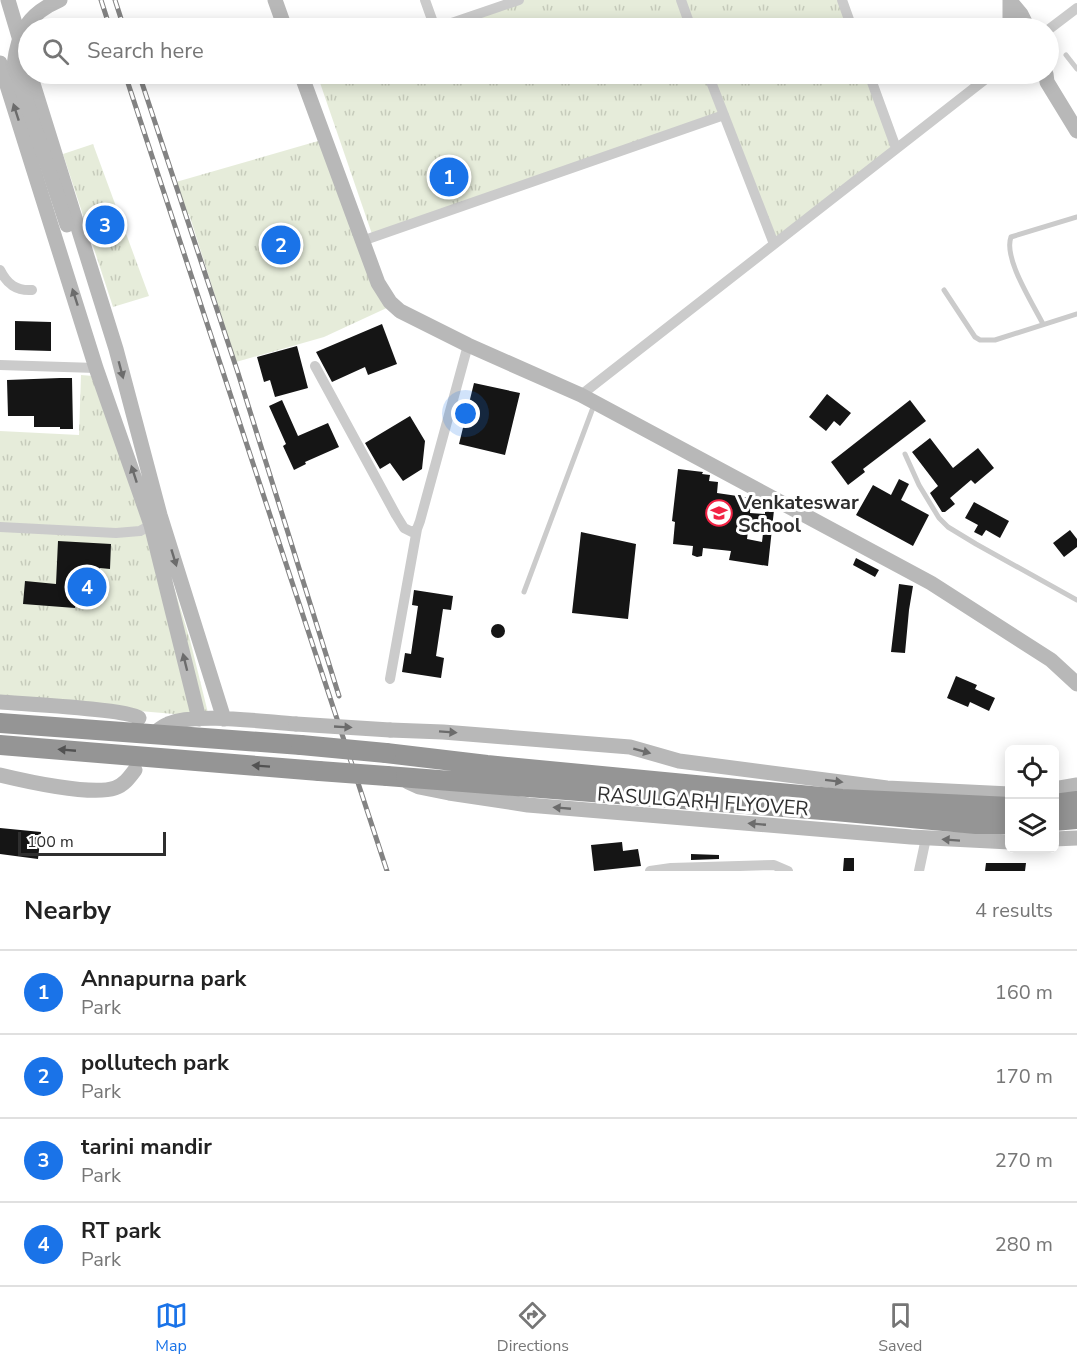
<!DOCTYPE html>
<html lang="en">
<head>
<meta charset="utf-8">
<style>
	body { margin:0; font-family:"Nunito Sans",sans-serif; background:#f2f2f2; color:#222 }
	.controls { position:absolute; right:18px; bottom:18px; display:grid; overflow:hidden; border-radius:9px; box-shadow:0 3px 15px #0003 }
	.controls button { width:54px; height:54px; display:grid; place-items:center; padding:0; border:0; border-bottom:2px solid #e0e0e0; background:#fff; color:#222; font:30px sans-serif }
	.scale { position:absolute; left:18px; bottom:15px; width:148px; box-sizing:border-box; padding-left:6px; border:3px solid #2e2e2e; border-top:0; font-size:16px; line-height:21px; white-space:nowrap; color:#2e2e2e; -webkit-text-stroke:4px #fff; paint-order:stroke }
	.you { position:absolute; left:466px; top:414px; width:21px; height:21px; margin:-15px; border:4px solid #fff; border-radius:50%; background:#1a73e8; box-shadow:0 0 0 9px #1a73e833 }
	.badge { display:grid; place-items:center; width:39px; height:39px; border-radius:50%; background:#1a73e8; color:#fff; font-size:20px; font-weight:700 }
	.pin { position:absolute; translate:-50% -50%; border:3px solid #fff; box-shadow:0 2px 6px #0006 }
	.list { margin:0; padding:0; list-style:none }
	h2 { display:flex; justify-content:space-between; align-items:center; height:78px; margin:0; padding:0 24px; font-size:26px }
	h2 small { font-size:20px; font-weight:400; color:#767676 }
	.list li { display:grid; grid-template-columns:39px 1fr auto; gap:18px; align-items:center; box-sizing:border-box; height:84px; padding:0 24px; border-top:2px solid #e0e0e0 }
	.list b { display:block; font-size:22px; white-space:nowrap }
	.list p { margin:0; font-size:20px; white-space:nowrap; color:#767676 }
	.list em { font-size:20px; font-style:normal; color:#767676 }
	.icon { flex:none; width:33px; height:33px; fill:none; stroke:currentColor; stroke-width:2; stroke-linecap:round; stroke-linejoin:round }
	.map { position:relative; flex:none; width:1077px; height:871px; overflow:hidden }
	.search { position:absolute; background:#fff; box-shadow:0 3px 15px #0003; left:18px; right:18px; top:18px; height:66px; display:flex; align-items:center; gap:15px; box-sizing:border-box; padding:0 21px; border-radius:33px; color:#767676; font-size:22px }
	.sheet { height:414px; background:#fff }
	nav { display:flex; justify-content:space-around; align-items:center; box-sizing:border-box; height:84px; border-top:2px solid #e0e0e0; background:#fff; font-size:16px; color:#767676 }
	nav a { display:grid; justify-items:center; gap:3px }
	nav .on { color:#1a73e8 }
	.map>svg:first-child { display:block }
</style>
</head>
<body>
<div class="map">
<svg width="1077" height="871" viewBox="0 0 1077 871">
	<defs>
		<pattern id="park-tufts" width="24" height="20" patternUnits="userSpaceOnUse" patternTransform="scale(1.5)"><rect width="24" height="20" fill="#e6ecda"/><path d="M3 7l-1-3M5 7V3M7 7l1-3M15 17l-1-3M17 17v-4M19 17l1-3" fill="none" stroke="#c6cbbb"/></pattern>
	</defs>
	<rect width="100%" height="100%" fill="#fff"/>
	<path fill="url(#park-tufts)" d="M 519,0 L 842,0 L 852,28 L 437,28 Z
		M 317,74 L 868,74 L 895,148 L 774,244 L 724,115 L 373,237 Z
		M 325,139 L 391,306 L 324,337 L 236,362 L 189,214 L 185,214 L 176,182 Z
		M 93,144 L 149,296 L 113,307 L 63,154 Z
		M 81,375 L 93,376 L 156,528 L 190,640 L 209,717 L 0,699 L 0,431 L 79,435 Z"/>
	<path fill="#151515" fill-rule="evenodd" d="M 15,321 L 51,322 L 51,351 L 15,350 Z
		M 382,324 L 397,364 L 368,375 L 365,367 L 332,382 L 316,352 Z
		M 297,346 L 308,388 L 275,397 L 270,380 L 264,382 L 257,357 Z
		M 60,378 L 72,378 L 73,429 L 60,429 L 60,427 L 34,427 L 34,416 L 8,416 L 7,380 Z
		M 474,383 L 520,393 L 505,455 L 459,444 Z
		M 827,394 L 851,413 L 840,426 L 834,421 L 826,431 L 809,417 Z
		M 282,400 L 298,436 L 328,423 L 339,447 L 305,462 L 306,464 L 294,470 L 283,446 L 286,444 L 269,406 Z
		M 910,400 L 926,421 L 863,469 L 865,472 L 848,485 L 831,462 Z
		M 410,416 L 425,441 L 422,469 L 403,481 L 390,463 L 380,469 L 365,443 Z
		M 930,438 L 953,468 L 978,448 L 994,468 L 975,484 L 971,480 L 950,498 L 955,504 L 945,512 L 942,512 L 930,493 L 938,486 L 912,452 Z
		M 678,469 L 703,472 L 702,474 L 710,475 L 709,481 L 718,482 L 717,493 L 751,498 L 750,513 L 765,514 L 765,509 L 774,510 L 768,566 L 729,560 L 731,551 L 703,548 L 702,556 L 697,557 L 692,555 L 693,546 L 673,544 L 675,522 L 672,521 ZM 749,523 L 764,525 L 762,542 L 747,539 Z
		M 899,479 L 909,484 L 901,500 L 929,515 L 913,546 L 856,515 L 873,485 L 891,495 Z
		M 974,502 L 1009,521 L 1000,538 L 986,530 L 982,536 L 974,532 L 978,525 L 965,518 Z
		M 1070,530 L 1077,539 L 1077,547 L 1064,557 L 1053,543 Z
		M 581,532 L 636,544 L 628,619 L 572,613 Z
		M 58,541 L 111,544 L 110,569 L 100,568 L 100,578 L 78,577 L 75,608 L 23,604 L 25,581 L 56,584 Z
		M 856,558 L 879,570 L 875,577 L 853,565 Z
		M 899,584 L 913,586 L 909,610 L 905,653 L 891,652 Z
		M 414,590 L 453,596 L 451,610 L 443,609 L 436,656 L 444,658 L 441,678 L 402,672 L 405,653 L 411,654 L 418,606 L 412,605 Z
		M491 631a7 7 0 1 1 14 0a7 7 0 1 1-14 0Z
		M 956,676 L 977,685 L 975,689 L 995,698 L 989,711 L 970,702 L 968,707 L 947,698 Z
		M 0,828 L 41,832 L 38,859 L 0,854 Z
		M 622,842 L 623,851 L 638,849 L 641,866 L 594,871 L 591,845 Z
		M 691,854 L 719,855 L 719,859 L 691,860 Z
		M 844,858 L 854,858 L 854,871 L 843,871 Z
		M 986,863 L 1026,863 L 1025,871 L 985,871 Z"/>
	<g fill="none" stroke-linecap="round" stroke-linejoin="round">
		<path stroke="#cbcbcb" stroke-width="5" d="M 1066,55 L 1077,69
			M 944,290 L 975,337 L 980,340 L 995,340 L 1077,314
			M 1043,324 C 1033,304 1003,258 1011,237 L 1077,217
			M 905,454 L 919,485 L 939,518 L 948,527 L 976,544 L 1077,600
			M 524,592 L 594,405"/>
		<path stroke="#cbcbcb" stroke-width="10" d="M 425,0 L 435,28
			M 681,0 L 691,28
			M 842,0 L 852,28
			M 437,28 L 519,0
			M 1048,30 L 1077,8
			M 708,74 L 774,244
			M 869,74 L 896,148
			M 362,241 L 724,115
			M 0,270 C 7,284 16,291 32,290
			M 0,365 L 96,368
			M 315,366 L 396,515 L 404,528 L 412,532 L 417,529 L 420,521 L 468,345
			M 581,395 L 992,74
			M 0,527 L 116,533 L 140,531 L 151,525
			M 390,679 L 417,529
			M 650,871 L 671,868 L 774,865 L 788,871
			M 919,871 L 926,838"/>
		<path stroke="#b8b8b8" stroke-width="15" d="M 8,0 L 28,67
			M 275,0 L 285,28
			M 1010,0 L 1010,18 L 1014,28
			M 1010,1 L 1021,14 L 1028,28
			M 0,63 L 96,368 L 151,525 L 199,719
			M 30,74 L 116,349 L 160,515 L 224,719
			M 301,74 L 378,283 L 390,302 L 400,311 L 468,345 L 581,395 L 931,583 L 1051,660 L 1077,684
			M 1046,74 L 1047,82 L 1077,131
			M 0,702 C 22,704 127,709 139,718
			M 390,730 L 443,732 L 630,747 L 679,761 L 887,788 L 1010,794
			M 152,735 C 157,731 162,726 168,724 C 196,712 264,722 296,724
			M 0,775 C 25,781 92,796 115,788 C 124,785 129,778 135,770
			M 408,782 L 419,787 L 449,793 L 528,805 L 911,837 L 1010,842
			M 1054,789 L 1077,785
			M 1054,839 L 1077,838"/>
		<path stroke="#959595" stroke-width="20" d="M 0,723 L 301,745
			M 0,745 L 319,771
			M 386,753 L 487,765 L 842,799 L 1010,807
			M 387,776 L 835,811 L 976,824 L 1010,824
			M 1054,804 L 1077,801
			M 1054,821 L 1077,819"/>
		<g stroke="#838383" stroke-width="5">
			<path id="rail" d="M 101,0 L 110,28
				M 115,0 L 124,28
				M 125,74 L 387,871
				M 139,74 L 238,373 L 339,696"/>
		</g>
		<use href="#rail" stroke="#fff" stroke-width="3" stroke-dasharray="9" stroke-linecap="butt"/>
		<path stroke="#b8b8b8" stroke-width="15" d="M 60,0 C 28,14 18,32 14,65 L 67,225
			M 296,724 L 390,730"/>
		<path stroke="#959595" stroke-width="20" d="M 301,745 L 386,753
			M 319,771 L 387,776"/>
	</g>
	<defs><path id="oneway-solid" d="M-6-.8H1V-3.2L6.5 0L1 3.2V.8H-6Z" transform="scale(1.5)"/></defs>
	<g fill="#6c6c6c">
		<use href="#oneway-solid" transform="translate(16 112) rotate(-108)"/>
		<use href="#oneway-solid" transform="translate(75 297) rotate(-108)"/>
		<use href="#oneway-solid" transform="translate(121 370) rotate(75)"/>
		<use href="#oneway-solid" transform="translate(134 474) rotate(-108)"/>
		<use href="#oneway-solid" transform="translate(174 558) rotate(73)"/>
		<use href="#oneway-solid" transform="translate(185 662) rotate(-104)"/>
		<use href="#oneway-solid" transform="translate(343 727) rotate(3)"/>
		<use href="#oneway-solid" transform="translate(448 732) rotate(4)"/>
		<use href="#oneway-solid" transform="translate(642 751) rotate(15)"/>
		<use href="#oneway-solid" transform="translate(834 781) rotate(7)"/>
		<use href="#oneway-solid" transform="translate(562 808) rotate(-175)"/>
		<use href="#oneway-solid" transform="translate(757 824) rotate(-175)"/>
		<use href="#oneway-solid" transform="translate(951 840) rotate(-176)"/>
	</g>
	<g fill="#525252">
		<use href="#oneway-solid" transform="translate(67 750) rotate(-175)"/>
		<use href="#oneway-solid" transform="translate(261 766) rotate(-176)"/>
	</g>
	<defs>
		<g id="school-ring" transform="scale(1.35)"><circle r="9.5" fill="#fff" stroke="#f22344" stroke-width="1.5"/><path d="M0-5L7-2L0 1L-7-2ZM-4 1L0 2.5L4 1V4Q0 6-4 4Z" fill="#f22344"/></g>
	</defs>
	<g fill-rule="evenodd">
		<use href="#school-ring" x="719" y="513"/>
	</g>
	<g text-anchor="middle" stroke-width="6" stroke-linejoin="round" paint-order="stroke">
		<g font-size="20" font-weight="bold" fill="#2e2e2e" stroke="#fff" text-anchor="start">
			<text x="738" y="509">Venkateswar<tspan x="738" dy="23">School</tspan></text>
		</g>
		<g font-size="20" fill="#2e2e2e" stroke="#fff">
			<text transform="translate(703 801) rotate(4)" y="7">RASULGARH FLYOVER</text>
		</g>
	</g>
</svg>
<div class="controls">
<button><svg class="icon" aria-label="locate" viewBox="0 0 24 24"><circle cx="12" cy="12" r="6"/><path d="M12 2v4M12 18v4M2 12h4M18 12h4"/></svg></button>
<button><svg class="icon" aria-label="layers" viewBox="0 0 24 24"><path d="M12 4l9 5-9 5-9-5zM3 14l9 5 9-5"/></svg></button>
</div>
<div class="scale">100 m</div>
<div class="you"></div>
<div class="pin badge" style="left:449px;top:177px">1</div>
<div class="pin badge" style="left:281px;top:245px">2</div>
<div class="pin badge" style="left:105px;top:225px">3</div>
<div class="pin badge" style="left:87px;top:587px">4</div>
<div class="search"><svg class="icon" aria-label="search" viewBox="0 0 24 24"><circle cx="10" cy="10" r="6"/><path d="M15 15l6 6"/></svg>Search here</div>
</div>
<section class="sheet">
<h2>Nearby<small>4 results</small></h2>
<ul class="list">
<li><span class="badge">1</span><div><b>Annapurna park</b><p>Park</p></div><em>160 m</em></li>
<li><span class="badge">2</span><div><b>pollutech park</b><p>Park</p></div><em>170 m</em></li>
<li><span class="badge">3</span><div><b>tarini mandir</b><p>Park</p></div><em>270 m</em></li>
<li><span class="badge">4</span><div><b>RT park</b><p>Park</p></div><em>280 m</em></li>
</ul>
</section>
<nav>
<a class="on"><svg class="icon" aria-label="map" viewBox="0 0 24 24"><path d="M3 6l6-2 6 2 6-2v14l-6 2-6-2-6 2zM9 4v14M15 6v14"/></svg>Map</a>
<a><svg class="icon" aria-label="directions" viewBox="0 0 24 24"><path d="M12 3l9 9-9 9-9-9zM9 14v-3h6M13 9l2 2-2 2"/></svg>Directions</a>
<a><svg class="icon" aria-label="saved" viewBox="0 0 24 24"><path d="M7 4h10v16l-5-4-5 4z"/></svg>Saved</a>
</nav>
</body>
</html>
